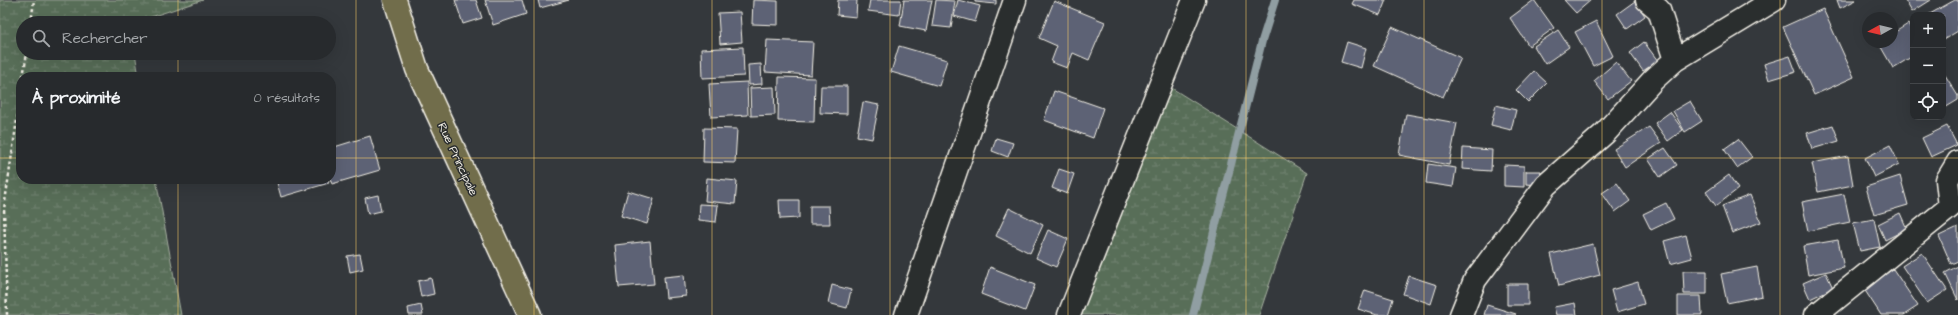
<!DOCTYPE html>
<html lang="fr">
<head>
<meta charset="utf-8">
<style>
	body { margin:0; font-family:"Architects Daughter",sans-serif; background:#2f3235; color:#f1f3f6 }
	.controls { position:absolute; right:12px; top:12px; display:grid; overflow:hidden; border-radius:8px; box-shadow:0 4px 16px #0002 }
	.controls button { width:36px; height:36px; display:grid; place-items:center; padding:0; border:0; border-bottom:1px solid #434649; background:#272a2d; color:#f1f3f6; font:20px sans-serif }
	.compass { position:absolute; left:1862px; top:12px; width:36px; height:36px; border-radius:50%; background:#272a2d; box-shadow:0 4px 16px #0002; rotate:262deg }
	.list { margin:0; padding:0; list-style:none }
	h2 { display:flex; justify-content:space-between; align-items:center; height:52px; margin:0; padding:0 16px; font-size:17px }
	h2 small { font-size:13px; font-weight:400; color:#a4a7aa }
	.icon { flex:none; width:22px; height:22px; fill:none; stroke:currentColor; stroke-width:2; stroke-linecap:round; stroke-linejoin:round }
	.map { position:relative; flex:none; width:1958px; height:315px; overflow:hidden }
	.search { position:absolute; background:#272a2d; box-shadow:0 4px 16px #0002; left:16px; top:16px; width:320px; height:44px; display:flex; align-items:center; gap:10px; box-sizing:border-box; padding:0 14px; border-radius:22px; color:#a4a7aa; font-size:15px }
	.panel { position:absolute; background:#272a2d; box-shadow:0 4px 16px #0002; left:16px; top:72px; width:320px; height:112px; border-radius:16px }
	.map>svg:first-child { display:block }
</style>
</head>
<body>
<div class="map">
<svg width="1958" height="315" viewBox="0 0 1958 315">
	<defs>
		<pattern id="wetland-marsh" width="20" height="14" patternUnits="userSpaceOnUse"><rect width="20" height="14" fill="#596e59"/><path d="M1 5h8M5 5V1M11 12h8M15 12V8" fill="none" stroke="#718371"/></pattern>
	</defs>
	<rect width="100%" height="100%" fill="#34383c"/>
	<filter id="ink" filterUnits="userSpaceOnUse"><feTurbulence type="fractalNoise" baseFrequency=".025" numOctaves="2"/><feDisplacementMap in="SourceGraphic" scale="8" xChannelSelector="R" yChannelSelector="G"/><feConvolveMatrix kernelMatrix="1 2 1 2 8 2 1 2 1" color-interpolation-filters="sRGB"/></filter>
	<g filter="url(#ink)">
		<path fill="url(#wetland-marsh)" stroke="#a6b0a0" d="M 0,0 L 203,0 L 132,23 L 23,23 L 23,53 L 135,53 L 139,77 L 21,77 L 21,179 L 156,179 L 181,315 L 0,315 Z
			M 1162,82 L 1307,173 L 1259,315 L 1069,315 Z"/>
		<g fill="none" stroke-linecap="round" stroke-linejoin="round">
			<path stroke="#909ea2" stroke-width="8" d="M 1193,315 L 1262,41 L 1275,0"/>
		</g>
		<path fill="#5d6274" stroke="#f4f1e8" d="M 455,0 L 476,0 L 482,18 L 463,24 Z
			M 485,0 L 522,0 L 526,14 L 493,25 Z
			M 538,0 L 569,0 L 540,8 Z
			M 753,0 L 778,1 L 778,25 L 752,24 Z
			M 838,0 L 857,0 L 856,17 L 837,15 Z
			M 870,0 L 901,0 L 899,15 L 868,11 Z
			M 904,0 L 932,0 L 926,31 L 900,26 Z
			M 936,0 L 955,1 L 951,28 L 932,26 Z
			M 958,0 L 980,6 L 975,22 L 954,16 Z
			M 975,0 L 996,0 L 996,4 L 975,2 Z
			M 1354,0 L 1386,0 L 1380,15 L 1352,4 Z
			M 1534,0 L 1554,28 L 1529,46 L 1510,18 Z
			M 1564,0 L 1591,0 L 1576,13 Z
			M 1837,0 L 1856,0 L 1840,8 Z
			M 1905,0 L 1931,0 L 1912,12 Z
			M 1955,0 L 1958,0 L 1958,31 L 1943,40 L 1943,15 L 1928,15 Z
			M 1054,1 L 1105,22 L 1089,60 L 1073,53 L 1067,68 L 1051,62 L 1057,46 L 1039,38 Z
			M 1635,1 L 1645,16 L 1627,29 L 1617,14 Z
			M 1823,9 L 1854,77 L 1814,95 L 1783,27 Z
			M 740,12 L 742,42 L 720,44 L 718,13 Z
			M 1596,21 L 1613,56 L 1593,66 L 1575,32 Z
			M 1908,24 L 1913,32 L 1913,56 L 1893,68 L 1878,42 L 1892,42 L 1892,34 Z
			M 1392,27 L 1461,58 L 1443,97 L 1374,66 Z
			M 1558,30 L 1569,47 L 1545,64 L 1534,46 Z
			M 767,40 L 813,42 L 811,75 L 765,72 Z
			M 1347,42 L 1366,48 L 1361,68 L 1341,62 Z
			M 1644,42 L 1658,61 L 1643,71 L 1630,53 Z
			M 899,46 L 947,60 L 939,86 L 891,72 Z
			M 743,47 L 744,76 L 702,78 L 701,49 Z
			M 1790,56 L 1796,72 L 1769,80 L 1764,64 Z
			M 1616,62 L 1631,81 L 1608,99 L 1594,81 Z
			M 761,64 L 762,84 L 749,85 L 748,65 Z
			M 1534,71 L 1547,83 L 1528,102 L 1516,90 Z
			M 1945,75 L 1958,96 L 1958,100 L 1943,109 L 1943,76 Z
			M 779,77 L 815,78 L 814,122 L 778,121 Z
			M 747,82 L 748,115 L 711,117 L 709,84 Z
			M 821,86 L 847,86 L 847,114 L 820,113 Z
			M 774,87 L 775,115 L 751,116 L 750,88 Z
			M 1054,91 L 1103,108 L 1093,138 L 1044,120 Z
			M 1690,101 L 1702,121 L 1685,132 L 1673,111 Z
			M 863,102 L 879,105 L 872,139 L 857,136 Z
			M 1496,105 L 1516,110 L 1511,130 L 1491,125 Z
			M 1670,112 L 1683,130 L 1668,141 L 1655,123 Z
			M 1406,114 L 1457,123 L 1449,165 L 1399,155 Z
			M 1833,125 L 1839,141 L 1812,149 L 1807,133 Z
			M 1947,126 L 1957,145 L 1931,157 L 1922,138 Z
			M 1649,127 L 1661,143 L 1625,167 L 1614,149 Z
			M 704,128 L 737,129 L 735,163 L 703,162 Z
			M 370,136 L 380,170 L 332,184 L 330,179 L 331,148 Z
			M 996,138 L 1013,143 L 1008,157 L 992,151 Z
			M 1738,139 L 1752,157 L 1737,168 L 1724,149 Z
			M 1890,145 L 1899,164 L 1874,177 L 1865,158 Z
			M 1463,148 L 1492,150 L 1491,171 L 1462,169 Z
			M 1665,148 L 1677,165 L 1660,177 L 1648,159 Z
			M 1848,156 L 1853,185 L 1818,192 L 1812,163 Z
			M 1428,164 L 1456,168 L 1453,187 L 1426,183 Z
			M 1504,165 L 1524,166 L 1524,187 L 1504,186 Z
			M 1059,169 L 1074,174 L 1067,194 L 1052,188 Z
			M 1526,171 L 1541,171 L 1541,185 L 1526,184 Z
			M 1729,175 L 1738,189 L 1716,206 L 1706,192 Z
			M 1900,176 L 1908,205 L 1874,215 L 1866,187 Z
			M 707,178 L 737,181 L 735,204 L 705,201 Z
			M 276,179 L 328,179 L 329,183 L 281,197 Z
			M 1617,183 L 1630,201 L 1615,212 L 1602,193 Z
			M 628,191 L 654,199 L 647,224 L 621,216 Z
			M 1844,194 L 1850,222 L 1808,231 L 1802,202 Z
			M 378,195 L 381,211 L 368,214 L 365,198 Z
			M 1750,195 L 1761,222 L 1732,233 L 1722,206 Z
			M 779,200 L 799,200 L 799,218 L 780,219 Z
			M 1666,203 L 1674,219 L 1651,230 L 1643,214 Z
			M 699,204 L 718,205 L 716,222 L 698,220 Z
			M 810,206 L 829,206 L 830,224 L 810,224 Z
			M 1009,208 L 1043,225 L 1030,253 L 996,236 Z
			M 1900,213 L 1907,229 L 1885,240 L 1878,224 Z
			M 1874,219 L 1880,247 L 1860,251 L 1853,223 Z
			M 1958,227 L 1958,261 L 1951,264 L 1939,236 Z
			M 1048,230 L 1068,239 L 1056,267 L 1036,258 Z
			M 1686,235 L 1692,258 L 1670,264 L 1664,241 Z
			M 1838,240 L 1844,268 L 1808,275 L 1803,246 Z
			M 650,241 L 654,284 L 619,287 L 615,245 Z
			M 1593,244 L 1600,275 L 1559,286 L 1551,254 Z
			M 1922,253 L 1947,290 L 1927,303 L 1902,266 Z
			M 360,254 L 363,269 L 350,272 L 347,256 Z
			M 1958,266 L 1958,300 L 1945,273 Z
			M 990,267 L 1035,285 L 1025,311 L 981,294 Z
			M 1757,267 L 1762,296 L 1727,303 L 1721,274 Z
			M 1893,269 L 1918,306 L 1904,315 L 1881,315 L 1864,289 Z
			M 1683,271 L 1707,271 L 1707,294 L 1684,294 Z
			M 1826,273 L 1833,288 L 1810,299 L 1803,283 Z
			M 684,275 L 686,296 L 666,298 L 664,277 Z
			M 1409,276 L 1437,285 L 1431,304 L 1403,294 Z
			M 431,278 L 434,294 L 421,297 L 418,281 Z
			M 1638,282 L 1644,304 L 1617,312 L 1611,290 Z
			M 1507,284 L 1528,284 L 1528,305 L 1507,305 Z
			M 832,285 L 851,290 L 847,308 L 828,303 Z
			M 1365,290 L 1393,299 L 1388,315 L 1377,315 L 1358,309 Z
			M 1678,296 L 1701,296 L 1702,315 L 1678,315 Z
			M 1575,303 L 1577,315 L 1556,315 L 1554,307 Z
			M 421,305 L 423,315 L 409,315 L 408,308 Z
			M 1487,305 L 1516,314 L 1515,315 L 1484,315 Z"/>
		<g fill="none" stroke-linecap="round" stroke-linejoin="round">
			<g stroke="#f4f1e8" stroke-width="25">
				<path id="minor" d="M 1647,0 L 1659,10 L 1675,60
					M 906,315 L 1015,0
					M 1069,315 L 1194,0
					M 1461,315 L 1475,280 L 1546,185 L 1605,133 L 1653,80 L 1675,60 L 1774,0
					M 1816,315 L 1950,207 L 1947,180 L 1958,162"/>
			</g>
			<g stroke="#f4f1e8" stroke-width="25">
				<path id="major" d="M 395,0 L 417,69 L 530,315"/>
			</g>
			<path stroke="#f4f1e8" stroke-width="2.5" stroke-dasharray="3 3" stroke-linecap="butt" d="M 31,23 L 34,0
				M 23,77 L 27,53
				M 7,315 L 4,209 L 21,92"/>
			<use href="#minor" stroke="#2a2d2e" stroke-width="22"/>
			<use href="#major" stroke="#716d4b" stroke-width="22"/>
		</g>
	</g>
	<path fill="none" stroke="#ffd166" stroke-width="1" stroke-opacity="0.55" d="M 178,0 L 178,23M 356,0 L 356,315M 534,0 L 534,315M 712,0 L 712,315M 890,0 L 890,315M 1068,0 L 1068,315M 1246,0 L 1246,315M 1424,0 L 1424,315M 1602,0 L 1602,315M 1780,0 L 1780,315M 178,53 L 178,77M 0,158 L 21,158M 331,158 L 1958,158M 178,179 L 178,315"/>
	<g text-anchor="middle" stroke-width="3" stroke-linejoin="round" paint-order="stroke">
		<g font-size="12" fill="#f4f1e8" stroke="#2a2d2e">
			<text transform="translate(458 159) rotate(65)" y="4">Rue Principale</text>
		</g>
	</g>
</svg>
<div class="controls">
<button>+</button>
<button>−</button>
<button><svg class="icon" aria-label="locate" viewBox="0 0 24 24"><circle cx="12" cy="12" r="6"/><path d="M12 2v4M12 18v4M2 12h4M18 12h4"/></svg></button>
</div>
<svg class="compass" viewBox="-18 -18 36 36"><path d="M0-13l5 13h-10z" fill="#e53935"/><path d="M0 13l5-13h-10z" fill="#a4a7aa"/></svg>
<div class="search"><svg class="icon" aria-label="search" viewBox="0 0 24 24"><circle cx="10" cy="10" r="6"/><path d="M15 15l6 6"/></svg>Rechercher</div>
<section class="panel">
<h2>À proximité<small>0 résultats</small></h2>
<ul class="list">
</ul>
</section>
</div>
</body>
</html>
